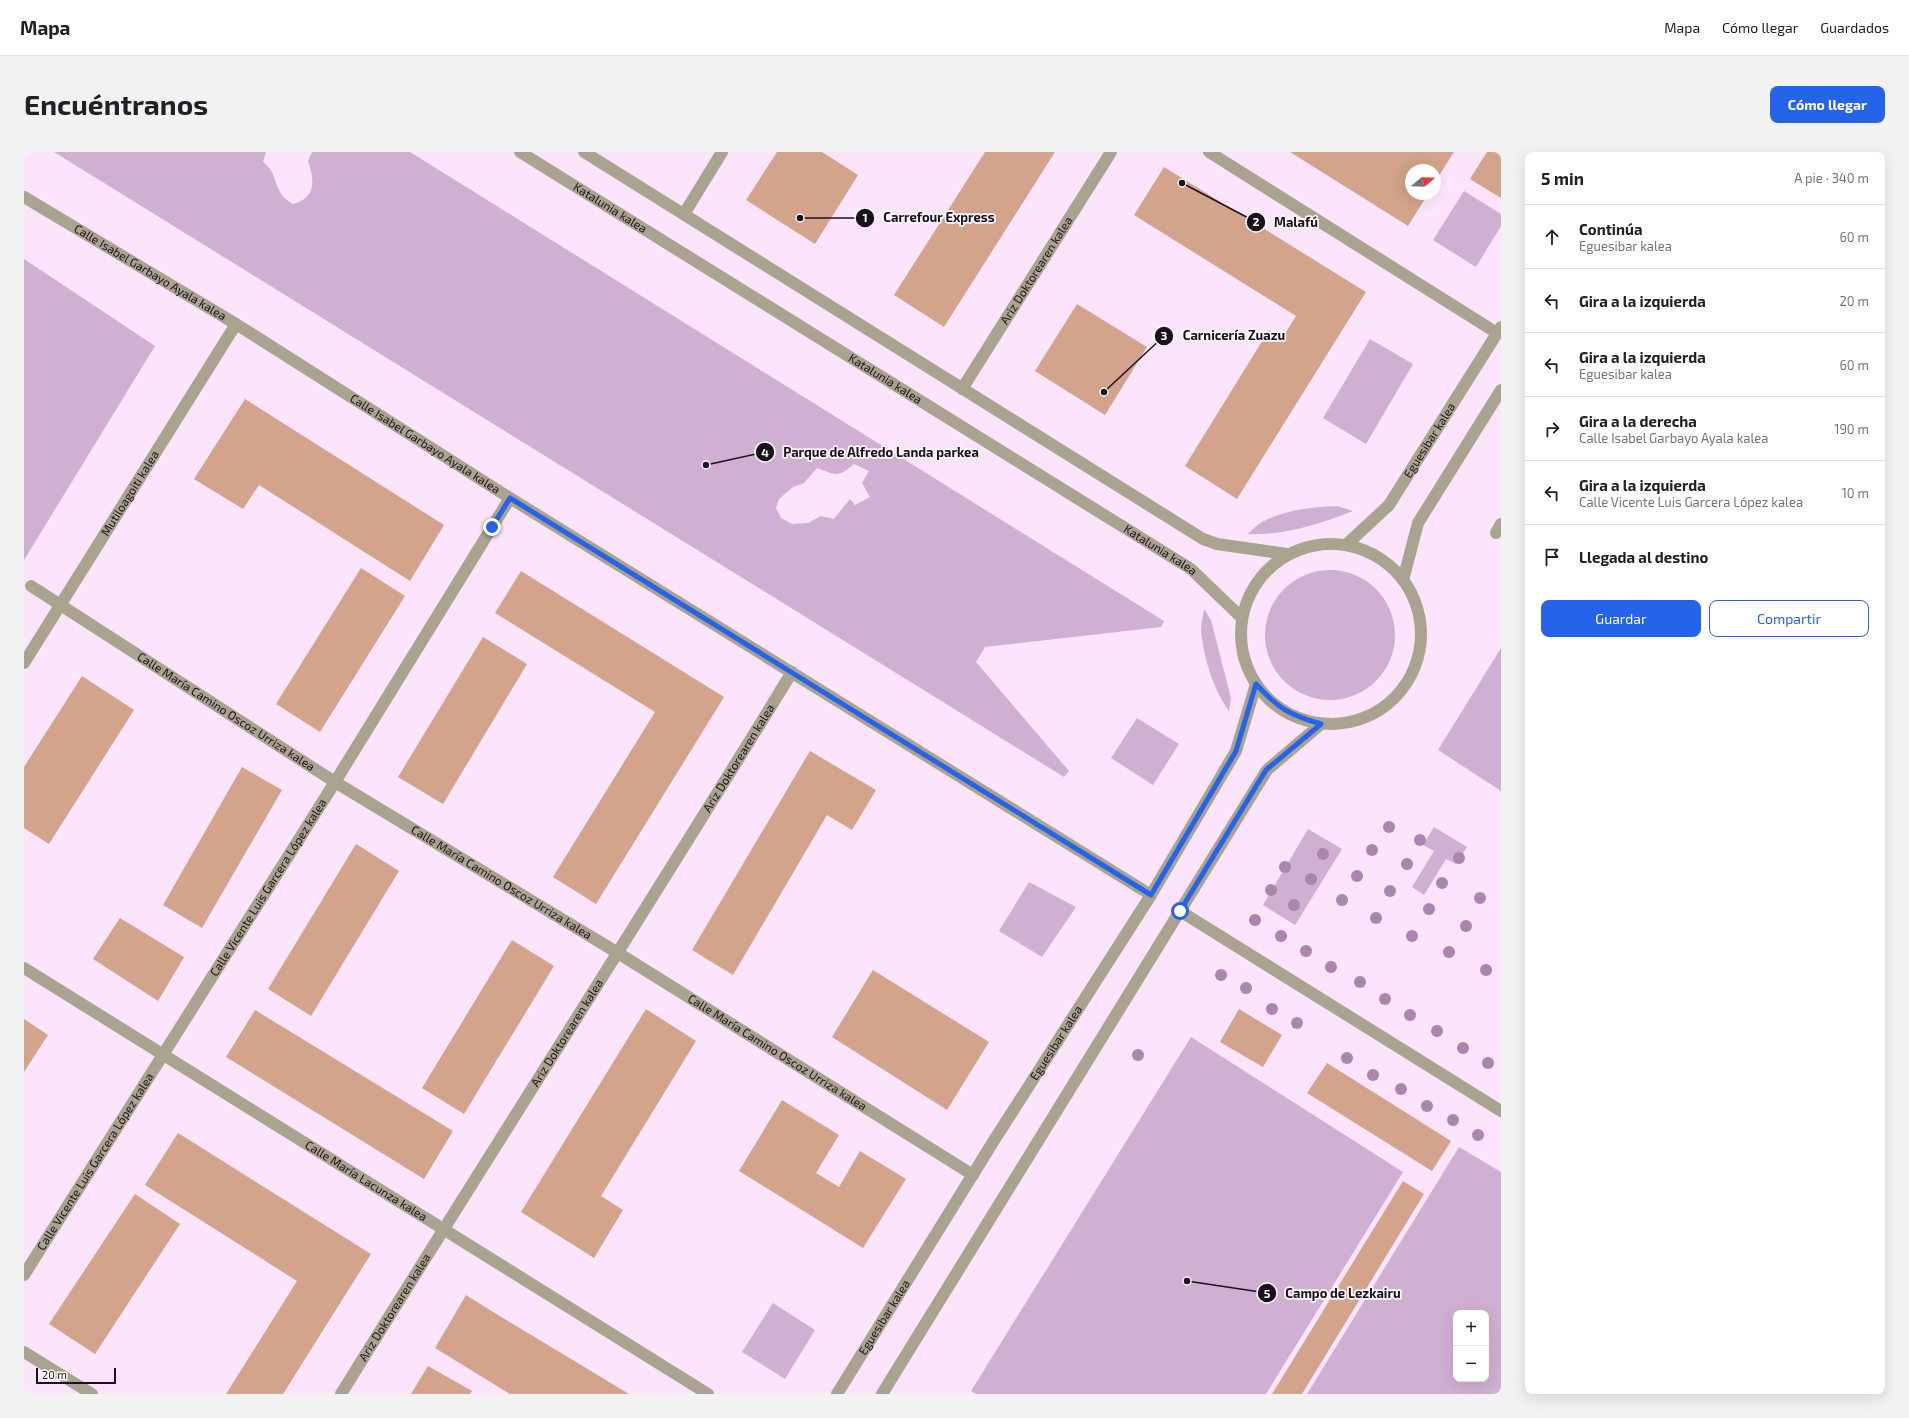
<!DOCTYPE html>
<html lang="es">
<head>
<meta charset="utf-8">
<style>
	body { margin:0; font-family:"Exo 2",sans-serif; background:#f2f2f2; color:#202124 }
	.controls { position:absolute; right:12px; bottom:12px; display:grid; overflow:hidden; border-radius:8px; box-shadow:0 4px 16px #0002 }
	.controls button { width:36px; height:36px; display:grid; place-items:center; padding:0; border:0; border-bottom:1px solid #e0e0e0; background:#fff; color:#202124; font:20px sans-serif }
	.compass { position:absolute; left:1381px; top:12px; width:36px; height:36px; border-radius:50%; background:#fff; box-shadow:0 4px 16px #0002; rotate:71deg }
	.scale { position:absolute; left:12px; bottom:10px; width:80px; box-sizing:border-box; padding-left:4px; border:2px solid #1b111c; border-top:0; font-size:11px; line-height:14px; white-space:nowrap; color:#1b111c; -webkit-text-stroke:3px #fdf8fe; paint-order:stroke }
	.stop { position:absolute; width:12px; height:12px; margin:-9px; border:3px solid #2563eb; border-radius:50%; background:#fff }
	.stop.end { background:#2563eb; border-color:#fff; box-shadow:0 1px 4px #0008 }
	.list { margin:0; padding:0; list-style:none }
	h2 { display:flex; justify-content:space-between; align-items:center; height:52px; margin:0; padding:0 16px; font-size:17px }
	h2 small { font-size:13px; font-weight:400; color:#757577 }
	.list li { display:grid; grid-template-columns:26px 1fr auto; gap:12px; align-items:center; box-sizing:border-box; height:64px; padding:0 16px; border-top:1px solid #e0e0e0 }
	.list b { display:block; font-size:15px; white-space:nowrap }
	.list p { margin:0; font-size:13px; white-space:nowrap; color:#757577 }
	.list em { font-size:13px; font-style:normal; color:#757577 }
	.actions { display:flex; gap:8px; padding:12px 16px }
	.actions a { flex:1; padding:9px 0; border:1px solid #2563eb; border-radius:8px; text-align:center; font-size:14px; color:#2563eb }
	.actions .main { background:#2563eb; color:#fff }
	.icon { flex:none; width:22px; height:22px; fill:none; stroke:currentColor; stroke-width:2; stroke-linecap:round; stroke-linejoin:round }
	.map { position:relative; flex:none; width:1477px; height:1242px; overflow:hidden; border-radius:8px }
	header { display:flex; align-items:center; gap:24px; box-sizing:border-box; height:56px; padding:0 20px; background:#fff; border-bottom:1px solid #e0e0e0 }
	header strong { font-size:19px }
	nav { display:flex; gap:22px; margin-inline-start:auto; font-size:14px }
	.intro { display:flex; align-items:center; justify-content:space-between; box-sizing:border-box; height:96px; padding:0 24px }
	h1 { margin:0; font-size:28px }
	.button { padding:10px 18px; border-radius:8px; background:#2563eb; color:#fff; font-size:14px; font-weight:700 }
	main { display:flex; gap:24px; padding:0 24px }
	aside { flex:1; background:#fff; border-radius:8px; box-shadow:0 4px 16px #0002 }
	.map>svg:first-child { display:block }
</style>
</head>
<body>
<header>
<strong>Mapa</strong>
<nav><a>Mapa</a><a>Cómo llegar</a><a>Guardados</a></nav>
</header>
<div class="intro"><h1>Encuéntranos</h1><a class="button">Cómo llegar</a></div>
<main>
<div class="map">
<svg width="1477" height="1242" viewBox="0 0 1477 1242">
	<rect width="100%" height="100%" fill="#fbe4fc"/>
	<path fill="#d0b0d2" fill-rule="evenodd" d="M 30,0 L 242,0 L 239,10 C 256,22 247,40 269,52 C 292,46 291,29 284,9 L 288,0 L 386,0 L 1140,469 L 1137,475 L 961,495 L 952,510 L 1045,619 L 1040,625 ZM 830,312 L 845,319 L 838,331 L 846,345 L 831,353 L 826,347 L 810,367 L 797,364 L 784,371 L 768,372 L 757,366 L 752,356 L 755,347 L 769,335 L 780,331 L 793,316 C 812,323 814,326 830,312 Z
		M 1440,39 L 1477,62 L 1477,74 L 1452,115 L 1409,88 Z
		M 0,107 L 131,194 L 0,408 Z
		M 1346,187 L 1389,212 L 1342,292 L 1299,266 Z
		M 1313,354 L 1329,359 C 1296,372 1258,384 1224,382 C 1228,378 1233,373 1238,370 C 1260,358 1288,355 1313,354 Z
		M1241 483a65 65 0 1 1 130 0a65 65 0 1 1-130 0Z
		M 1180,457 L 1187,468 L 1207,546 L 1205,559 C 1189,537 1180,507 1177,479 C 1177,473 1179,464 1180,457 Z
		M 1477,496 L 1477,639 L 1414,598 Z
		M 1113,566 L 1155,592 L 1129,633 L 1087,606 Z
		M 1410,675 L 1443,695 L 1432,712 L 1422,707 L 1400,743 L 1388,735 L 1410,699 L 1399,693 Z
		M 1284,677 L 1318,697 L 1271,773 L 1239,753 Z
		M 1005,730 L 1052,755 L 1018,805 L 975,779 Z
		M 1167,885 L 1379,1020 L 1242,1242 L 952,1242 L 947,1239 Z
		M 1435,995 L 1477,1020 L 1477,1242 L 1283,1242 ZM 1432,1161 L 1462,1161 L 1462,1227 L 1432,1227 Z
		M 749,1151 L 791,1178 L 761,1227 L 718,1200 Z"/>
	<path fill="#d3a48b" d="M 753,0 L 798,0 L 834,23 L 791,92 L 722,48 Z
		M 961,0 L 1031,0 L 920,175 L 870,143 Z
		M 1266,0 L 1430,0 L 1411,30 L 1411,18 L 1387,18 L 1387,42 L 1404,42 L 1384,74 Z
		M 1463,0 L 1477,0 L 1477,46 L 1446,27 Z
		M 1140,15 L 1342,140 L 1213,347 L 1161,314 L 1245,178 L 1258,187 L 1272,164 L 1110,63 Z
		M 1053,152 L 1123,195 L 1081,263 L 1011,219 Z
		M 221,247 L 420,373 L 386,429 L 235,333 L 219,357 L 170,327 Z
		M 337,416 L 381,444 L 296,580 L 252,552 Z
		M 497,419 L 700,545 L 572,752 L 529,725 L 631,560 L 471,461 Z
		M 459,485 L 503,512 L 419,652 L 374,625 Z
		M 58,524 L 110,558 L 25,692 L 0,676 L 0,615 Z
		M 786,599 L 852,638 L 828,678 L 803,663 L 709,823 L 668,798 Z
		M 218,615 L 258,638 L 178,776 L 139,753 Z
		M 332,692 L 375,719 L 287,864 L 244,837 Z
		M 96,766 L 160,805 L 134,849 L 69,807 Z
		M 488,788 L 530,814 L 440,962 L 398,936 Z
		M 849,818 L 965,890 L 923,958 L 808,885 Z
		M 622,857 L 672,889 L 577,1044 L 599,1058 L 570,1106 L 497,1060 Z
		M 1215,857 L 1258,883 L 1239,915 L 1196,890 Z
		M 231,858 L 429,979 L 400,1027 L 202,905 Z
		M 0,867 L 24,883 L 0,920 Z
		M 1303,911 L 1427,989 L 1408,1019 L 1283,941 Z
		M 758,948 L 815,983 L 792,1021 L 815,1035 L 836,999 L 882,1027 L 839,1096 L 715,1019 Z
		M 154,981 L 347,1102 L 259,1242 L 202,1242 L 273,1129 L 121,1033 Z
		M 1379,1029 L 1400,1042 L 1278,1242 L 1248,1242 Z
		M 111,1042 L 156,1072 L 71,1202 L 25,1172 Z
		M 442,1143 L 469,1160 L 605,1242 L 486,1242 L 411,1196 Z
		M 404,1214 L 448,1239 L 446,1242 L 387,1242 Z"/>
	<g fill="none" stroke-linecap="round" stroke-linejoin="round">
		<path stroke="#aaa38f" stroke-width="12" d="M 1472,381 L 1477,372"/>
		<path stroke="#aaa38f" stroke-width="12" d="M 1156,759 L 1477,959"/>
		<g stroke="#aaa38f" stroke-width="12">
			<path d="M 1185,0 L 1473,181"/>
			<path id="s1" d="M 0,45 L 212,172 L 486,346 L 1127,743"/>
			<path d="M 660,62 L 698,0"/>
			<path id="s2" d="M 938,237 L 1087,0"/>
			<path id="s3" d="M 7,434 L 311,630 L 594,801 L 949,1023"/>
			<path id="s4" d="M 0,511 L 212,172"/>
			<path id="s5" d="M 0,816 L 684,1242"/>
			<path id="s6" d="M 0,1123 L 311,630 L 486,346"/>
			<path d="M 0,1200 L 68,1242"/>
			<path id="s7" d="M 317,1242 C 466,1001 620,762 768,520"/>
		</g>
		<g stroke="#aaa38f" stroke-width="12">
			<path id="s8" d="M 496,0 L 1167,417 L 1218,466"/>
			<path d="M 560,0 L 1179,387 L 1193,392 L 1263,402"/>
			<circle cx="1307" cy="482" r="90"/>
			<path id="s9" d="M 1322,393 L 1365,353 L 1477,175"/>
			<path d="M 1379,428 L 1394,371 L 1477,238"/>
			<path id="s10" d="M 813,1242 L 969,990 L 1127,743 L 1212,599 L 1232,532"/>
			<path d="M 858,1242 L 1243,618 L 1297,572"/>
		</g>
	</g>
	<g fill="#aa86ac">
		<circle cx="1365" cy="675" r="6"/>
		<circle cx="1396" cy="688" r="6"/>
		<circle cx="1348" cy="698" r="6"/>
		<circle cx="1299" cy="702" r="6"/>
		<circle cx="1435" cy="706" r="6"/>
		<circle cx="1383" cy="712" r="6"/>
		<circle cx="1261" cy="715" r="6"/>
		<circle cx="1333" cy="724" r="6"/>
		<circle cx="1287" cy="727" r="6"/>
		<circle cx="1418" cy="731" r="6"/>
		<circle cx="1247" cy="738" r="6"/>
		<circle cx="1366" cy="739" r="6"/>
		<circle cx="1456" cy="746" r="6"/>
		<circle cx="1318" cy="748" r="6"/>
		<circle cx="1270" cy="753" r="6"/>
		<circle cx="1405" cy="757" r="6"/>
		<circle cx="1352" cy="766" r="6"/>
		<circle cx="1231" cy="768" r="6"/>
		<circle cx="1442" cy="774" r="6"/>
		<circle cx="1257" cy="784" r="6"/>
		<circle cx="1388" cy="784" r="6"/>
		<circle cx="1282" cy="799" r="6"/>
		<circle cx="1425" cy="800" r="6"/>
		<circle cx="1307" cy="815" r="6"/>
		<circle cx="1462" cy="818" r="6"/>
		<circle cx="1197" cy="823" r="6"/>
		<circle cx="1336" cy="830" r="6"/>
		<circle cx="1222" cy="836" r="6"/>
		<circle cx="1361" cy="847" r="6"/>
		<circle cx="1248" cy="857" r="6"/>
		<circle cx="1386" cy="863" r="6"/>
		<circle cx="1273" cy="871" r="6"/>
		<circle cx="1413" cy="879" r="6"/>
		<circle cx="1439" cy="896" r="6"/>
		<circle cx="1114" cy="903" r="6"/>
		<circle cx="1323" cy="906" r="6"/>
		<circle cx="1464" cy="911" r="6"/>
		<circle cx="1349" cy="923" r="6"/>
		<circle cx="1377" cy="937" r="6"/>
		<circle cx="1403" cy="954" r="6"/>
		<circle cx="1429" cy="968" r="6"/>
		<circle cx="1454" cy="983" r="6"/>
	</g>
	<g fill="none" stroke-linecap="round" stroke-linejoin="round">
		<path stroke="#2563eb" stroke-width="5" d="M 468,375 L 486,346 L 1127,743 L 1212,599 L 1232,532 C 1254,556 1265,563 1297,572 L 1242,618 L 1156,759"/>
	</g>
	<g text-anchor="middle" stroke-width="3.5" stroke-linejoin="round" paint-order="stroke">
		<g font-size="12" fill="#1b111c" stroke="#fdf8fe">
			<text dy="4" stroke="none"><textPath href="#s8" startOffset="106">Katalunia kalea</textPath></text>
			<text dy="4" stroke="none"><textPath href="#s2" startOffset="140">Ariz Doktorearen kalea</textPath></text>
			<text dy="4" stroke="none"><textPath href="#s1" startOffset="147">Calle Isabel Garbayo Ayala kalea</textPath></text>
			<text dy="4" stroke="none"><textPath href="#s8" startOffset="430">Katalunia kalea</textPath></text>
			<text dy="4" stroke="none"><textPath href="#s9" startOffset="135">Eguesibar kalea</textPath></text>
			<text dy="4" stroke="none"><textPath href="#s1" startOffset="471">Calle Isabel Garbayo Ayala kalea</textPath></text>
			<text dy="4" stroke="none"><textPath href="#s4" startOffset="200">Mutiloagoiti kalea</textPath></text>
			<text dy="4" stroke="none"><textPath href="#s8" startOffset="754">Katalunia kalea</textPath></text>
			<text dy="4" stroke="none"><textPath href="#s3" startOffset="232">Calle María Camino Oscoz Urriza kalea</textPath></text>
			<text dy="4" stroke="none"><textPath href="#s7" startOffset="750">Ariz Doktorearen kalea</textPath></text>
			<text dy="4" stroke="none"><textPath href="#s3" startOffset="556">Calle María Camino Oscoz Urriza kalea</textPath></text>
			<text dy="4" stroke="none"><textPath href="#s6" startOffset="458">Calle Vicente Luis Garcera López kalea</textPath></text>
			<text dy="4" stroke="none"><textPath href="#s7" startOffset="426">Ariz Doktorearen kalea</textPath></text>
			<text dy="4" stroke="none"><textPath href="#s10" startOffset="414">Eguesibar kalea</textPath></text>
			<text dy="4" stroke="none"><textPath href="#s3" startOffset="880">Calle María Camino Oscoz Urriza kalea</textPath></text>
			<text dy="4" stroke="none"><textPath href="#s6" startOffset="134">Calle Vicente Luis Garcera López kalea</textPath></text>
			<text dy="4" stroke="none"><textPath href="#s5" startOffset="403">Calle María Lacunza kalea</textPath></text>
			<text dy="4" stroke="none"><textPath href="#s7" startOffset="102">Ariz Doktorearen kalea</textPath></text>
			<text dy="4" stroke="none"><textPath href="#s10" startOffset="90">Eguesibar kalea</textPath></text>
		</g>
	</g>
	<path fill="none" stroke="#1b111c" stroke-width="1.5" d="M776 66L841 66M1158 31L1232 70M1080 240L1140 184M682 313L741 300M1163 1129L1243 1141"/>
	<g fill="#1b111c" stroke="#fdf8fe" stroke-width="1.5">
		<circle cx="776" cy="66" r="4"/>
		<circle cx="1158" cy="31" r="4"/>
		<circle cx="1080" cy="240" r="4"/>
		<circle cx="682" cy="313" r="4"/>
		<circle cx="1163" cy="1129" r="4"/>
		<circle cx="841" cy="66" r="10"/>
		<circle cx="1232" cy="70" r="10"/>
		<circle cx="1140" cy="184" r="10"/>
		<circle cx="741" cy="300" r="10"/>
		<circle cx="1243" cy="1141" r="10"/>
	</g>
	<g font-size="12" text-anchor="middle" font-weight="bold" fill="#fff">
		<text x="841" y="70">1</text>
		<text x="1232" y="74">2</text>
		<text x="1140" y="188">3</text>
		<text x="741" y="305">4</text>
		<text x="1243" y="1146">5</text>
	</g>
	<g font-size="13" text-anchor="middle" font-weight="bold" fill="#1b111c" stroke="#fdf8fe" stroke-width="3.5" stroke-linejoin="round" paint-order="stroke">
		<text x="915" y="70">Carrefour Express</text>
		<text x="1272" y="75">Malafú</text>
		<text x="1210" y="188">Carnicería Zuazu</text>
		<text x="857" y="305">Parque de Alfredo Landa parkea</text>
		<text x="1319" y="1146">Campo de Lezkairu</text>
	</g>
</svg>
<div class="controls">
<button>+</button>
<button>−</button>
</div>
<svg class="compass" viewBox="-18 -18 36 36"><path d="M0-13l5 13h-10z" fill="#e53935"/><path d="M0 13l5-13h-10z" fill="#757577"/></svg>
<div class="scale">20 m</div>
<div class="stop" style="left:1156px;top:759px"></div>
<div class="stop end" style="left:468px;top:375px"></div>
</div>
<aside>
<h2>5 min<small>A pie · 340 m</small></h2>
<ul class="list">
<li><svg class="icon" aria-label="ahead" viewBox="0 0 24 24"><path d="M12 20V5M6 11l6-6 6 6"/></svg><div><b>Continúa</b><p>Eguesibar kalea</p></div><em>60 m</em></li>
<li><svg class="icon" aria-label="left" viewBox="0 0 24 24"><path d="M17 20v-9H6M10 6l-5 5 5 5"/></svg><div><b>Gira a la izquierda</b></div><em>20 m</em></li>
<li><svg class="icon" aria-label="left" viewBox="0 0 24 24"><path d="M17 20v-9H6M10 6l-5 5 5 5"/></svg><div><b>Gira a la izquierda</b><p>Eguesibar kalea</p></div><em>60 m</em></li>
<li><svg class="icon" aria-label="right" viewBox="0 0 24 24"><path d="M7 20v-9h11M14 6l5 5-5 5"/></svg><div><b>Gira a la derecha</b><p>Calle Isabel Garbayo Ayala kalea</p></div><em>190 m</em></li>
<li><svg class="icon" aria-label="left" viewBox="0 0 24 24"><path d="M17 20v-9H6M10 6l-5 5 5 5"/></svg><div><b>Gira a la izquierda</b><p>Calle Vicente Luis Garcera López kalea</p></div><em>10 m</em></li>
<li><svg class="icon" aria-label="arrive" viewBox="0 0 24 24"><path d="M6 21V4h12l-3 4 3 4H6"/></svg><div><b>Llegada al destino</b></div></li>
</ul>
<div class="actions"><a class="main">Guardar</a><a>Compartir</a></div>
</aside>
</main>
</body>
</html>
